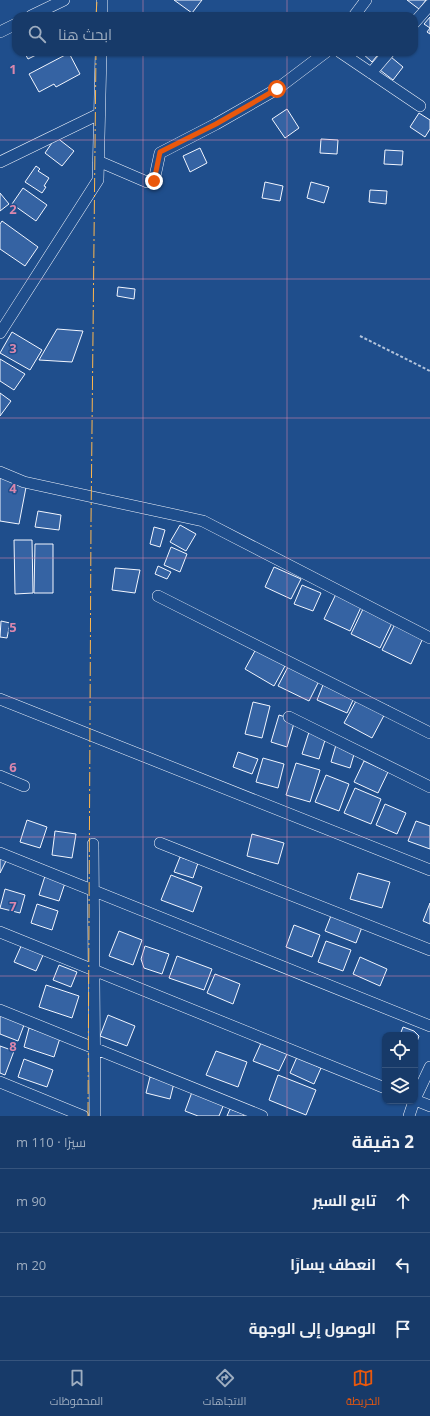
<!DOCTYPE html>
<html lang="ar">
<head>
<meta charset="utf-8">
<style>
	body { margin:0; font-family:"Open Sans",Cairo,sans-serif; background:#20416f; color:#f1f3f6; direction:rtl }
	.controls { position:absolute; right:12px; bottom:12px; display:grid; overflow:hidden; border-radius:8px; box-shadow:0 1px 3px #0004 }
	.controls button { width:36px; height:36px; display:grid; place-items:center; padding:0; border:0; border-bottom:1px solid #36547d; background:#173a69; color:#f1f3f6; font:20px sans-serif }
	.stop { position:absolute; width:12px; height:12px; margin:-9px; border:3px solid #ea580c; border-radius:50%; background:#fff }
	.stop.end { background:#ea580c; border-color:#fff; box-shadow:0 1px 4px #0008 }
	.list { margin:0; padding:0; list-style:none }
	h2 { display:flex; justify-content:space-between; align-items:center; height:52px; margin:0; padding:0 16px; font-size:17px }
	h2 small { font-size:13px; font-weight:400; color:#9eadc0 }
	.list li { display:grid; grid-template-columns:26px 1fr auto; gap:12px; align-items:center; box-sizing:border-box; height:64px; padding:0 16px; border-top:1px solid #36547d }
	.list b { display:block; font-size:15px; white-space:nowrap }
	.list em { font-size:13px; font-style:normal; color:#9eadc0 }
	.icon { flex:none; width:22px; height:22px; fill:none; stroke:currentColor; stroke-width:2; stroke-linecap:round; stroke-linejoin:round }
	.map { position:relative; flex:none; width:430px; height:1116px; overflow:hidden; direction:ltr }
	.search { position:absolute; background:#173a69; box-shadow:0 1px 3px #0004; left:12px; right:12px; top:12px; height:44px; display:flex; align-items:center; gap:10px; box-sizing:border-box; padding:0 14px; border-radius:12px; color:#9eadc0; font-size:15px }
	.sheet { height:244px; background:#173a69 }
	nav { display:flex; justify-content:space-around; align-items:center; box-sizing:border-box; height:56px; border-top:1px solid #36547d; background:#173a69; font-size:11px; color:#9eadc0 }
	nav a { display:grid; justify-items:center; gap:2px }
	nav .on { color:#ea580c }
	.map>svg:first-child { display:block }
</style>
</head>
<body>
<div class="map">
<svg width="430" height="1116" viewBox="0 0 430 1116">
	<rect width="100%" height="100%" fill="#1f4e8c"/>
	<path fill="#3563a3" stroke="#f2f6ff" d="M 174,0 L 202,0 L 192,13 Z
		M 407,0 L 426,0 L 419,9 Z
		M 430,17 L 430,34 L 427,32 L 430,28 L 424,24 Z
		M 24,52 L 42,52 L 28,59 Z
		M 363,52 L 380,52 L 372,62 L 362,53 Z
		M 69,53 L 80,74 L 56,87 L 54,84 L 39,92 L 29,74 Z
		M 391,57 L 403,67 L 393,80 L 380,70 Z
		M 287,109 L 299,128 L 285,138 L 272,119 Z
		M 419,113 L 430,120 L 430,129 L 425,137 L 410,127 Z
		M 56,137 L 74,151 L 62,166 L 45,153 Z
		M 321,139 L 338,140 L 337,154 L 320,153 Z
		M 200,148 L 207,163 L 190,172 L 183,156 Z
		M 385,150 L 403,151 L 402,165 L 384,164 Z
		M 36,166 L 40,169 L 38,171 L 49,178 L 44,186 L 46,187 L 42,193 L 25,182 Z
		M 265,182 L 283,186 L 280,201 L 262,198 Z
		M 311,182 L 329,187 L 324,203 L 307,198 Z
		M 23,188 L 47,205 L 36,221 L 12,204 Z
		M 370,190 L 387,191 L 386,204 L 369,202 Z
		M 0,193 L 9,204 L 0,211 Z
		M 2,221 L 38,247 L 25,266 L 0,249 L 0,224 Z
		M 118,287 L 135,289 L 134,299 L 117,296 Z
		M 57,329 L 83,331 L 72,362 L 39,360 Z
		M 12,332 L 42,350 L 30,370 L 0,353 Z
		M 0,359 L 25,374 L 14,390 L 0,381 Z
		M 0,393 L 11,401 L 0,416 Z
		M 0,478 L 27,482 L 19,524 L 0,521 Z
		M 38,511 L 61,515 L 59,530 L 35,527 Z
		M 180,525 L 196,534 L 186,551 L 170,542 Z
		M 154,527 L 165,530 L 160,547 L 150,544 Z
		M 14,540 L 32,540 L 33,593 L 15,594 Z
		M 35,544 L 53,544 L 53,593 L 34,593 Z
		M 171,547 L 187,554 L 180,572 L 164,565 Z
		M 158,566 L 171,572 L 167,579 L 155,574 Z
		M 274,567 L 301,579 L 291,599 L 265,587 Z
		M 115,568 L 140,570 L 135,593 L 112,590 Z
		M 302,585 L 321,593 L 313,611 L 294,604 Z
		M 336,594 L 362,605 L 350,631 L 324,619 Z
		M 363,609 L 392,623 L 380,648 L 351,634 Z
		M 1,621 L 10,623 L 7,638 L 0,637 Z
		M 395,624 L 423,638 L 411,664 L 382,650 Z
		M 256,649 L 285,666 L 274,686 L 245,669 Z
		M 289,665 L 319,681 L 309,701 L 278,686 Z
		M 323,685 L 354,698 L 347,713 L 317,700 Z
		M 356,701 L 389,706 L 372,738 L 344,723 Z
		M 253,702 L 270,706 L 262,738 L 245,734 Z
		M 279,715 L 295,720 L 287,747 L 271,742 Z
		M 309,732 L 326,737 L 319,759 L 302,754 Z
		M 336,745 L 355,751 L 350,768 L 331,762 Z
		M 238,752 L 258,759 L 252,774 L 233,767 Z
		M 263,758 L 284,764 L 278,788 L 256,782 Z
		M 364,761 L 388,772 L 378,793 L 354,782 Z
		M 296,763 L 320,770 L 310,802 L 286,795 Z
		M 326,775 L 349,784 L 339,811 L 315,802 Z
		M 355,788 L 381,799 L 371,824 L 344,813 Z
		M 385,804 L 406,813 L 397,834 L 376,825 Z
		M 27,820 L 47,827 L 40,848 L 20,842 Z
		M 416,821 L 430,826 L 430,849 L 408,841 Z
		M 55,831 L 76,834 L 72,858 L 52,855 Z
		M 252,834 L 284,843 L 278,864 L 247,856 Z
		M 180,857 L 198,863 L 193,878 L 174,872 Z
		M 0,858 L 6,861 L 0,873 Z
		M 358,873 L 390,882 L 382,908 L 350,899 Z
		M 171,875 L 202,887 L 193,912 L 161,900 Z
		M 45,876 L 65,883 L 59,901 L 39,895 Z
		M 5,889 L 25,895 L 20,913 L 0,908 Z
		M 430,903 L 430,924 L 423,921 Z
		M 37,904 L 58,911 L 52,930 L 31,923 Z
		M 334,908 L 365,919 L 356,943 L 325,931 Z
		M 294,925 L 320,935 L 312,957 L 286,947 Z
		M 119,931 L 142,940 L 133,965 L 109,956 Z
		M 326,941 L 351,950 L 343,971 L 318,962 Z
		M 22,944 L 44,953 L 36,971 L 14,962 Z
		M 145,946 L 169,954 L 162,974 L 144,968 L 141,959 Z
		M 177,956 L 212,969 L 204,990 L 169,978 Z
		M 360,957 L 387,969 L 380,986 L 353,974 Z
		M 59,965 L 77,972 L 71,987 L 53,980 Z
		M 215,974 L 240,984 L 233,1004 L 207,993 Z
		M 46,985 L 79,996 L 72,1018 L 39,1007 Z
		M 0,1008 L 27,1017 L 18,1041 L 0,1034 Z
		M 108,1015 L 135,1026 L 127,1046 L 100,1036 Z
		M 403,1027 L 414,1031 L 419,1036 L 415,1047 L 415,1035 L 400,1035 Z
		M 29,1028 L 60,1038 L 54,1057 L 24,1047 Z
		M 261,1043 L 287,1054 L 279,1071 L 253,1061 Z
		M 0,1046 L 14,1051 L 5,1075 L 0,1073 Z
		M 216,1051 L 247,1062 L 238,1087 L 206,1075 Z
		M 297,1057 L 321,1068 L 314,1084 L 290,1073 Z
		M 24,1059 L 53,1070 L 47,1087 L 18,1077 Z
		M 278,1075 L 316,1090 L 306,1115 L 269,1100 Z
		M 150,1077 L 174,1083 L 170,1099 L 146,1093 Z
		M 192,1092 L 224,1104 L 219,1116 L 198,1116 L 185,1111 Z
		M 230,1109 L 244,1114 L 244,1116 L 227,1116 Z"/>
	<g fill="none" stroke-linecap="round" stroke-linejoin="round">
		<g stroke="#f2f6ff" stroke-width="12">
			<path id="minor" d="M 31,16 L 64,0
				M 102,16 L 102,0
				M 354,16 L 366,0
				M 414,23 L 430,5
				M 0,32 L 16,24
				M 340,52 L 420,106
				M 371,73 L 389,52
				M 98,161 L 147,182 L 154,181 L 160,153 L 216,124 L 277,89 L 326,52
				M 0,162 L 99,114
				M 0,333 L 98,180 L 101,52
				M 0,472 L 24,482 L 203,521 L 430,638
				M 158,596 L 430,733
				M 0,699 L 430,870
				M 289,717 L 430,787
				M 0,776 L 24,786
				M 160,843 L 430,950
				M 93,844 L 95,1116
				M 0,853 L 430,1026
				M 0,932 L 385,1088
				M 0,1010 L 262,1116
				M 0,1082 L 83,1116
				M 415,1099 L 430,1067
				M 415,1100 L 430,1106
				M 409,1116 L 414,1101"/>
		</g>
		<path stroke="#b3c4dc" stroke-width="2" stroke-dasharray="3 2" stroke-linecap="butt" d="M 360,336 L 430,371"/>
		<use href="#minor" stroke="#1f4e8c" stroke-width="11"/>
		<path stroke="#ffb74d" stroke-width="1" stroke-dasharray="14 3 2 3" stroke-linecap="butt" d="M 96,16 L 97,0
			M 88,1116 L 91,523 L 96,52"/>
	</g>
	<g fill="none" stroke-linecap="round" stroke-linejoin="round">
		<path stroke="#ea580c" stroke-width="5" d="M 154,181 L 160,152 L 216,124 L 277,89"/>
	</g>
	<path fill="none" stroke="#da87ad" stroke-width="1" stroke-opacity="0.55" d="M 143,0 L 143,16M 287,0 L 287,16M 143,52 L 143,1116M 287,52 L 287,1116M 0,140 L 430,140M 0,279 L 430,279M 0,418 L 430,418M 0,558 L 430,558M 0,698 L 430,698M 0,837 L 430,837M 0,976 L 430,976"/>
	<g font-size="13" text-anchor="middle" font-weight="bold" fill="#da87ad" stroke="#1f4e8c" stroke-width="3" stroke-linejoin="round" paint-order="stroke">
		<text x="13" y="74">1</text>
		<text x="13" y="214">2</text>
		<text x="13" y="353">3</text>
		<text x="13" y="493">4</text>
		<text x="13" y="632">5</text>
		<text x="13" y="772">6</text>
		<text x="13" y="911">7</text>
		<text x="13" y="1051">8</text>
	</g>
</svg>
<div class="controls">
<button><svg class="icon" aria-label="locate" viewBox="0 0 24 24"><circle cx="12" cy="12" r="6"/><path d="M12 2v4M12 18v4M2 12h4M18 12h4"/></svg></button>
<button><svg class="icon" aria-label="layers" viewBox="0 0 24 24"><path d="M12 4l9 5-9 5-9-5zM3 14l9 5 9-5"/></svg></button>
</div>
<div class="stop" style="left:277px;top:89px"></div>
<div class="stop end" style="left:154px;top:181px"></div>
<div class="search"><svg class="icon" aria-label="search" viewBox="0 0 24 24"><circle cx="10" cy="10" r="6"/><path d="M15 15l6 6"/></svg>ابحث هنا</div>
</div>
<section class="sheet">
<h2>2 دقيقة<small>سيرًا · 110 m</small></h2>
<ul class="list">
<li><svg class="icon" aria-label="ahead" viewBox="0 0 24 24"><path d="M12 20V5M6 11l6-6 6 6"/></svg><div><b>تابع السير</b></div><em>90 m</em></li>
<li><svg class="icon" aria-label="left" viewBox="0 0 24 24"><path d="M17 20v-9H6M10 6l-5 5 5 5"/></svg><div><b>انعطف يسارًا</b></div><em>20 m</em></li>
<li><svg class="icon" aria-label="arrive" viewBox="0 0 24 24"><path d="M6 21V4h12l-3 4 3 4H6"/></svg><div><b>الوصول إلى الوجهة</b></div></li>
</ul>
</section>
<nav>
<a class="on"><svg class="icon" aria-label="map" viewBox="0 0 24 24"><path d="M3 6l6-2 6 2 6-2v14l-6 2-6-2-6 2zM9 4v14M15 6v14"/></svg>الخريطة</a>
<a><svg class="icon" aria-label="directions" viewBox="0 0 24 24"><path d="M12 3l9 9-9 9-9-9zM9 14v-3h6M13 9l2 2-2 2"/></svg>الاتجاهات</a>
<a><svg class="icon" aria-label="saved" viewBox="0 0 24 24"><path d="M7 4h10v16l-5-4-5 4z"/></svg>المحفوظات</a>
</nav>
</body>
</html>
